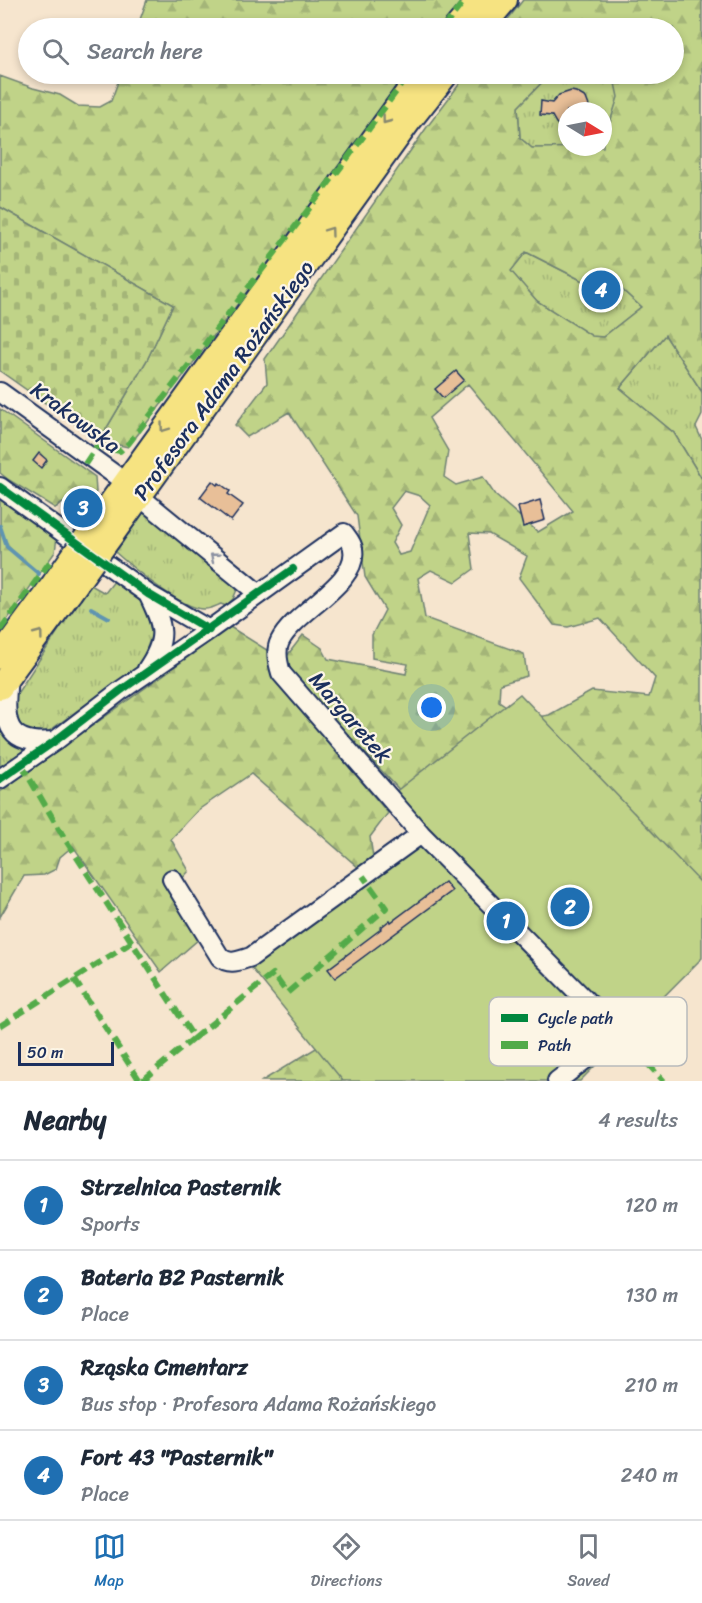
<!DOCTYPE html>
<html lang="en">
<head>
<meta charset="utf-8">
<style>
	body { margin:0; font-family:Sriracha,sans-serif; background:#f6f6f7; color:#1f2937 }
	.compass { position:absolute; left:558px; top:102px; width:54px; height:54px; border-radius:50%; background:#fff; box-shadow:0 3px 9px #0003; rotate:100deg }
	.scale { position:absolute; left:18px; bottom:15px; width:96px; box-sizing:border-box; padding-left:6px; border:3px solid #1b2f5e; border-top:0; font-size:16px; line-height:21px; white-space:nowrap; color:#1b2f5e; -webkit-text-stroke:4px #fcf5e5; paint-order:stroke }
	.you { position:absolute; left:432px; top:708px; width:21px; height:21px; margin:-15px; border:4px solid #fff; border-radius:50%; background:#1a73e8; box-shadow:0 0 0 9px #1a73e833 }
	.badge { display:grid; place-items:center; width:39px; height:39px; border-radius:50%; background:#1f6fb2; color:#fff; font-size:20px; font-weight:700 }
	.pin { position:absolute; translate:-50% -50%; border:3px solid #fff; box-shadow:0 2px 6px #0006 }
	.list { margin:0; padding:0; list-style:none }
	h2 { display:flex; justify-content:space-between; align-items:center; height:78px; margin:0; padding:0 24px; font-size:26px }
	h2 small { font-size:20px; font-weight:400; color:#747a83 }
	.list li { display:grid; grid-template-columns:39px 1fr auto; gap:18px; align-items:center; box-sizing:border-box; height:90px; padding:0 24px; border-top:2px solid #e0e1e3 }
	.list b { display:block; font-size:22px; white-space:nowrap }
	.list p { margin:0; font-size:20px; white-space:nowrap; color:#747a83 }
	.list em { font-size:20px; font-style:normal; color:#747a83 }
	.icon { flex:none; width:33px; height:33px; fill:none; stroke:currentColor; stroke-width:2; stroke-linecap:round; stroke-linejoin:round }
	.map { position:relative; flex:none; width:702px; height:1081px; overflow:hidden }
	.search { position:absolute; background:#fff; box-shadow:0 3px 9px #0003; left:18px; right:18px; top:18px; height:66px; display:flex; align-items:center; gap:15px; box-sizing:border-box; padding:0 21px; border-radius:33px; color:#747a83; font-size:22px }
	.sheet { height:438px; background:#fff }
	nav { display:flex; justify-content:space-around; align-items:center; box-sizing:border-box; height:84px; border-top:2px solid #e0e1e3; background:#fff; font-size:16px; color:#747a83 }
	nav a { display:grid; justify-items:center; gap:3px }
	nav .on { color:#1f6fb2 }
	.map>svg:first-child { display:block }
</style>
</head>
<body>
<div class="map">
<svg width="702" height="1081" viewBox="0 0 702 1081">
	<defs>
		<pattern id="grass-tufts" width="24" height="20" patternUnits="userSpaceOnUse" patternTransform="scale(1.5)"><rect width="24" height="20" fill="#c0d388"/><path d="M3 7l-1-3M5 7V3M7 7l1-3M15 17l-1-3M17 17v-4M19 17l1-3" fill="none" stroke="#a4b578"/></pattern>
		<pattern id="forest-firs" width="22" height="20" patternUnits="userSpaceOnUse" patternTransform="scale(1.5)"><rect width="22" height="20" fill="#c0d388"/><path d="M5 1l3.5 6h-7zM16 11l3.5 6h-7z" fill="#a4b578"/></pattern>
		<pattern id="cemetery-stones" width="16" height="16" patternUnits="userSpaceOnUse" patternTransform="scale(1.5)"><rect width="16" height="16" fill="#c0d388"/><path d="M2 7V4a2 2 0 0 1 4 0v3zM10 15v-3a2 2 0 0 1 4 0v3z" fill="#a4b578"/></pattern>
	</defs>
	<rect width="100%" height="100%" fill="#f6e5ce"/>
	<filter id="ink" filterUnits="userSpaceOnUse"><feTurbulence type="fractalNoise" baseFrequency=".0167" numOctaves="2"/><feDisplacementMap in="SourceGraphic" scale="12" xChannelSelector="R" yChannelSelector="G"/><feConvolveMatrix kernelMatrix="1 2 1 2 8 2 1 2 1" color-interpolation-filters="sRGB"/></filter>
	<g filter="url(#ink)">
		<path fill="url(#grass-tufts)" stroke="#6e8173" stroke-width="1.5" d="M 550,74 L 613,74 L 619,96 L 608,129 L 603,133 L 603,111 L 567,111 L 567,147 L 583,148 L 532,148 L 520,138 L 518,107 Z
			M 526,252 L 589,284 L 604,273 L 641,307 L 603,337 L 592,337 L 537,301 L 510,271 Z
			M 665,335 L 702,392 L 702,415 L 696,427 L 702,440 L 702,479 L 674,433 L 620,388 Z
			M 142,508 L 239,585 L 233,599 L 226,606 L 221,604 C 216,606 209,610 203,609 C 181,608 134,569 116,553 L 115,549 Z
			M 115,580 L 145,605 L 152,634 L 141,664 L 45,734 L 25,732 L 13,716 L 16,695 L 89,584 L 105,593 Z
			M 0,722 L 17,742 L 28,750 L 0,770 Z"/>
		<path fill="url(#forest-firs)" stroke="#6e8173" stroke-width="1.5" fill-rule="evenodd" d="M 147,0 L 463,0 L 440,28 L 137,28 Z
			M 523,0 L 702,0 L 702,392 L 665,335 L 620,388 L 674,433 L 702,479 L 702,792 L 699,799 L 702,801 L 702,905 L 407,798 L 293,676 L 286,657 L 303,635 L 322,648 L 328,659 L 406,674 L 408,664 L 372,658 L 372,635 L 385,610 L 365,577 L 357,516 L 289,412 L 247,437 L 235,425 L 267,383 L 265,359 L 427,127 L 467,74 L 550,74 L 518,107 L 520,138 L 532,148 L 603,147 L 603,133 L 608,129 L 618,97 L 613,74 L 674,74 L 674,28 L 501,28 ZM 526,252 L 589,284 L 604,273 L 641,307 L 603,337 L 592,336 L 537,301 L 511,271 ZM 468,384 L 573,511 L 538,532 L 495,495 L 483,477 L 456,485 L 444,477 L 448,451 L 429,418 ZM 404,491 L 420,496 L 430,505 L 410,552 L 399,555 L 392,543 L 401,525 L 391,508 ZM 469,533 L 489,534 L 527,556 L 519,578 L 554,625 L 568,627 L 600,618 L 655,678 L 649,697 L 592,691 L 549,715 L 525,719 L 499,701 L 500,684 L 527,676 L 524,654 L 425,618 L 418,578 L 431,570 L 456,582 L 474,569 Z
			M 121,74 L 405,74 C 315,201 224,325 128,447 L 99,441 L 147,360 L 173,305 L 0,207 L 0,76 L 33,88 L 60,95 L 78,106 L 100,107 L 111,101 Z
			M 0,409 L 95,477 L 96,492 L 81,514 L 63,503 L 55,508 L 9,480 L 0,473 Z
			M 0,498 L 57,537 L 55,552 L 0,630 Z
			M 230,627 L 270,652 L 278,683 L 388,813 L 370,837 L 373,857 L 359,868 L 251,774 L 198,810 L 171,839 L 189,871 L 172,890 L 200,938 L 161,972 L 73,846 L 60,857 L 56,869 L 44,875 L 24,876 L 0,917 L 0,792 Z
			M 339,1034 L 345,1081 L 262,1081 Z"/>
		<path fill="url(#cemetery-stones)" stroke="#6e8173" stroke-width="1.5" d="M 0,207 L 173,305 L 147,360 L 99,441 L 0,371 Z"/>
		<path fill="#c0d388" stroke="#6e8173" stroke-width="1.5" d="M 520,694 L 702,884 L 702,958 L 580,1081 L 343,1081 L 249,965 L 415,846 L 394,793 Z"/>
		<g fill="none" stroke-linecap="round" stroke-linejoin="round">
			<path stroke="#5e94b1" stroke-width="4" d="M 0,526 L 7,547 L 39,574
				M 91,608 L 109,618"/>
		</g>
		<path fill="#e8bf98" stroke="#1b2f5e" stroke-width="1.5" d="M 571,91 L 576,92 L 586,98 L 591,111 L 567,111 L 567,133 L 556,123 L 552,116 L 540,115 L 541,101 L 552,103 L 559,95 Z
			M 456,371 L 464,380 L 443,398 L 435,389 Z
			M 39,453 L 47,460 L 41,468 L 33,461 Z
			M 212,481 L 217,485 L 219,483 L 230,491 L 228,494 L 243,505 L 231,521 L 200,497 Z
			M 540,500 L 545,520 L 523,527 L 518,507 Z
			M 445,882 L 452,891 L 335,978 L 328,969 L 381,929 L 380,928 L 390,920 L 391,922 Z"/>
		<g fill="none" stroke-linecap="round" stroke-linejoin="round">
			<g stroke="#1b2f5e" stroke-width="22">
				<path id="minor" d="M 0,392 L 125,482
					M 0,487 L 148,594 L 209,630
					M 139,496 L 259,594
					M 147,669 C 168,638 164,627 148,594
					M 8,675 C 5,716 0,746 53,741
					M 0,779 L 55,741 L 120,691 L 209,630 L 344,533 C 347,537 353,544 353,549 C 359,583 295,611 280,641 C 275,651 278,663 281,673 L 421,834 L 622,1037
					M 172,879 L 220,957 C 230,966 240,960 251,957 L 421,834
					M 557,1081 L 618,1034"/>
			</g>
			<g stroke="#1b2f5e" stroke-width="28">
				<path id="major" d="M 456,28 L 480,0
					M 481,28 L 505,0
					M 101,517 L 421,74
					M 112,534 L 408,122 L 446,74
					M 0,657 L 56,581
					M 0,687 L 70,592"/>
			</g>
			<use href="#minor" stroke="#fcf5e5" stroke-width="18"/>
			<use href="#major" stroke="#f6e381" stroke-width="24"/>
			<g stroke="#1b2f5e" stroke-width="28" stroke-linecap="butt">
				<path id="major-bridge" d="M 56,581 L 101,517
					M 70,592 L 112,534"/>
			</g>
			<use href="#major-bridge" stroke="#f6e381" stroke-width="24"/>
			<path stroke="#52ab49" stroke-width="6" stroke-dasharray="12 6" stroke-linecap="butt" d="M 443,28 L 465,0
				M 85,464 L 97,446 L 120,451 L 129,443 L 341,167 L 409,74
				M 0,630 L 52,559
				M 21,764 L 65,839 L 194,1038 L 142,1081
				M 74,979 L 140,1081
				M 0,1026 L 132,942
				M 622,1037 L 664,1081
				M 194,1038 L 273,974 L 287,993 L 386,908 L 363,876"/>
			<g stroke="#fcf5e5" stroke-width="11">
				<path id="cycleway" d="M 0,487 L 148,594 L 209,630
					M 0,779 L 55,741 L 120,691 L 293,569"/>
			</g>
			<use href="#cycleway" stroke="#00873e" stroke-width="8"/>
		</g>
		<defs><path id="oneway-chevron" d="M-2-3.5L2.5 0L-2 3.5" fill="none" stroke-width="1.6" stroke-linecap="round" stroke-linejoin="round" transform="scale(1.5)"/></defs>
		<g stroke="#888970">
			<use href="#oneway-chevron" transform="translate(386 120) rotate(127)"/>
			<use href="#oneway-chevron" transform="translate(330 231) rotate(-54)"/>
			<use href="#oneway-chevron" transform="translate(164 428) rotate(126)"/>
			<use href="#oneway-chevron" transform="translate(39 634) rotate(-53)"/>
		</g>
		<use stroke="#8c92a2" href="#oneway-chevron" transform="translate(214 557) rotate(-141)"/>
	</g>
	<g text-anchor="middle" stroke-width="4.5" stroke-linejoin="round" paint-order="stroke">
		<g font-size="22" fill="#1b2f5e" stroke="#fcf5e5">
			<text transform="translate(223 380) rotate(-54)" y="8">Profesora Adama Rożańskiego</text>
			<text transform="translate(76 417) rotate(36)" y="8">Krakowska</text>
			<text transform="translate(351 717) rotate(49)" y="8">Margaretek</text>
		</g>
	</g>
	<rect x="489" y="997" width="198" height="69" rx="9" fill="#fcf5e5" stroke="#b8babc" stroke-width="1.5"/>
	<rect x="501" y="1014" width="27" height="8" fill="#00873e"/>
	<rect x="501" y="1041" width="27" height="8" fill="#52ab49"/>
	<g font-size="16" fill="#1b2f5e">
		<text x="538" y="1024">Cycle path</text>
		<text x="538" y="1051">Path</text>
	</g>
</svg>
<svg class="compass" viewBox="-18 -18 36 36"><path d="M0-13l5 13h-10z" fill="#e53935"/><path d="M0 13l5-13h-10z" fill="#747a83"/></svg>
<div class="scale">50 m</div>
<div class="you"></div>
<div class="pin badge" style="left:506px;top:921px">1</div>
<div class="pin badge" style="left:570px;top:907px">2</div>
<div class="pin badge" style="left:83px;top:508px">3</div>
<div class="pin badge" style="left:601px;top:290px">4</div>
<div class="search"><svg class="icon" aria-label="search" viewBox="0 0 24 24"><circle cx="10" cy="10" r="6"/><path d="M15 15l6 6"/></svg>Search here</div>
</div>
<section class="sheet">
<h2>Nearby<small>4 results</small></h2>
<ul class="list">
<li><span class="badge">1</span><div><b>Strzelnica Pasternik</b><p>Sports</p></div><em>120 m</em></li>
<li><span class="badge">2</span><div><b>Bateria B2 Pasternik</b><p>Place</p></div><em>130 m</em></li>
<li><span class="badge">3</span><div><b>Rząska Cmentarz</b><p>Bus stop · Profesora Adama Rożańskiego</p></div><em>210 m</em></li>
<li><span class="badge">4</span><div><b>Fort 43 &quot;Pasternik&quot;</b><p>Place</p></div><em>240 m</em></li>
</ul>
</section>
<nav>
<a class="on"><svg class="icon" aria-label="map" viewBox="0 0 24 24"><path d="M3 6l6-2 6 2 6-2v14l-6 2-6-2-6 2zM9 4v14M15 6v14"/></svg>Map</a>
<a><svg class="icon" aria-label="directions" viewBox="0 0 24 24"><path d="M12 3l9 9-9 9-9-9zM9 14v-3h6M13 9l2 2-2 2"/></svg>Directions</a>
<a><svg class="icon" aria-label="saved" viewBox="0 0 24 24"><path d="M7 4h10v16l-5-4-5 4z"/></svg>Saved</a>
</nav>
</body>
</html>
